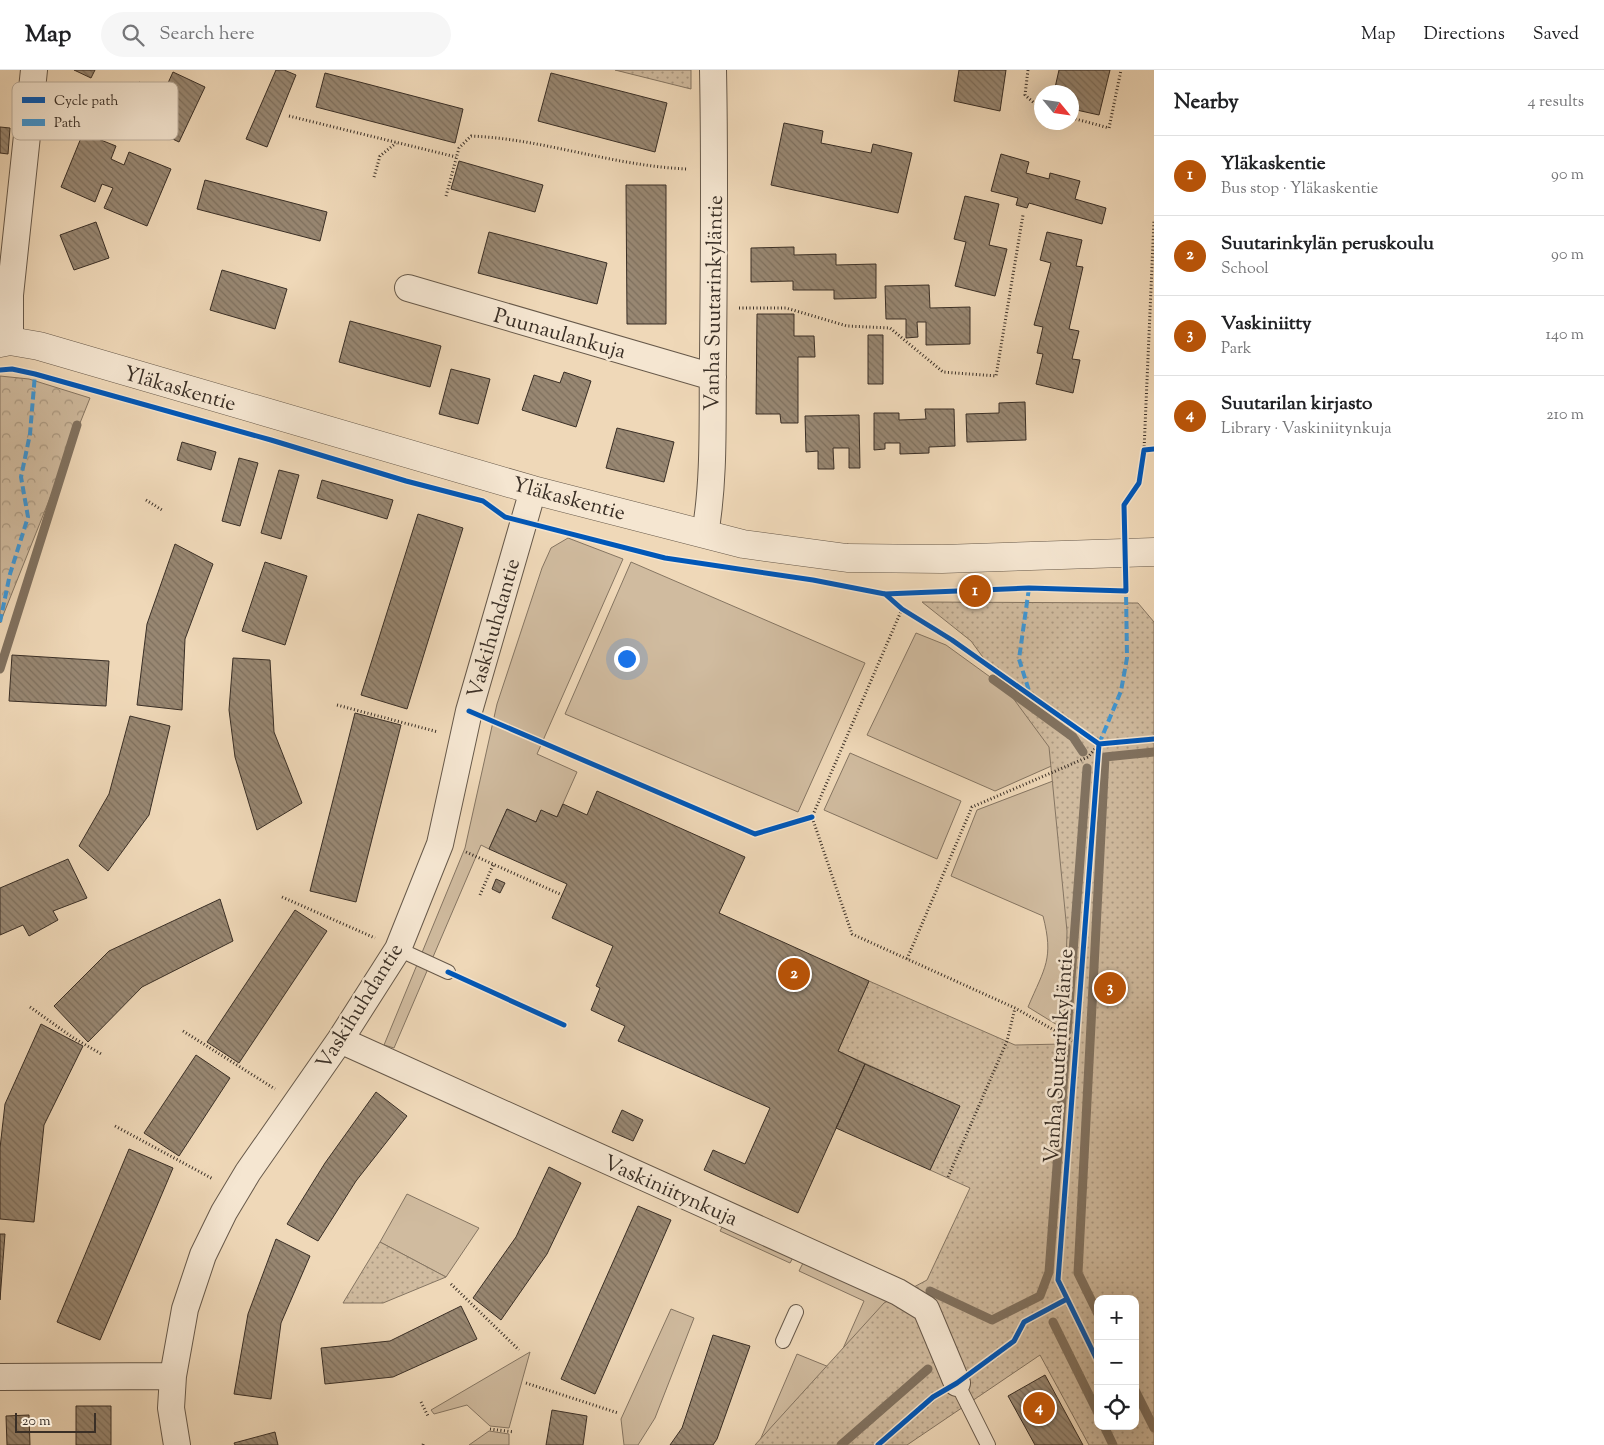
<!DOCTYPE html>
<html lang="en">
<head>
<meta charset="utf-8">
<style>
	body { margin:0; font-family:"Sorts Mill Goudy",serif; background:#f6f6f6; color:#202124 }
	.controls { position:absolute; right:15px; bottom:15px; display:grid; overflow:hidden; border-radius:10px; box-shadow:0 5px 20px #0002 }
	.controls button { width:45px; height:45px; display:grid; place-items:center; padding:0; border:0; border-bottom:1px solid #e0e0e0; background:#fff; color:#202124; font:25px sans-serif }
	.compass { position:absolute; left:1034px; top:15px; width:45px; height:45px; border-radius:50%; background:#fff; box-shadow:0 5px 20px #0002; rotate:119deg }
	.scale { position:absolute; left:15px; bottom:12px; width:81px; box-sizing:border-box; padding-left:5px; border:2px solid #3a2f26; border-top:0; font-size:14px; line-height:18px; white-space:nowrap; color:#3a2f26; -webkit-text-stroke:4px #f5e6d1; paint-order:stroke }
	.you { position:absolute; left:626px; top:588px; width:18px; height:18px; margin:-12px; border:4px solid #fff; border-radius:50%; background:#1a73e8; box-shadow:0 0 0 8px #1a73e833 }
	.badge { display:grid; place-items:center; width:32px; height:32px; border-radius:50%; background:#b45309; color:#fff; font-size:16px; font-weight:700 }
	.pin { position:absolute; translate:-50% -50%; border:2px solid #fff; box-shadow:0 1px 5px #0006 }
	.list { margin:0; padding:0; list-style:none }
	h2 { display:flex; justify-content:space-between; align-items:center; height:65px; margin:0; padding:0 20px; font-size:21px }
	h2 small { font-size:16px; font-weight:400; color:#757577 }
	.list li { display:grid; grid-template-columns:32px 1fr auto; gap:15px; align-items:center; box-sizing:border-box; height:80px; padding:0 20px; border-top:1px solid #e0e0e0 }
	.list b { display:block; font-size:19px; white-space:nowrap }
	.list p { margin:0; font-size:16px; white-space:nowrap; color:#757577 }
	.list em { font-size:16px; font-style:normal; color:#757577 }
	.icon { flex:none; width:28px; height:28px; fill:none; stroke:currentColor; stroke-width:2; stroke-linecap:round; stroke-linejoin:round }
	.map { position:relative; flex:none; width:1154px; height:1375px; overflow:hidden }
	header { display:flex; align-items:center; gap:30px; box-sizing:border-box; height:70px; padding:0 25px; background:#fff; border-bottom:1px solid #e0e0e0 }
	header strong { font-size:24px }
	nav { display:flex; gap:28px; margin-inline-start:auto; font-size:18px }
	.search { width:350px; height:45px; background:#f6f6f6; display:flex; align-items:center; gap:12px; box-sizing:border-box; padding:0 18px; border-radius:28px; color:#757577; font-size:19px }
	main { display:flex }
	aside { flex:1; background:#fff }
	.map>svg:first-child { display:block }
</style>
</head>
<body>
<header>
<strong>Map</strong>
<div class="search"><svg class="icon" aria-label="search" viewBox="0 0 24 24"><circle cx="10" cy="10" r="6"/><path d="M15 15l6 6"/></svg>Search here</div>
<nav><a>Map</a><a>Directions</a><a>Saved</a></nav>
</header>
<main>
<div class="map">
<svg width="1154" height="1375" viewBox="0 0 1154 1375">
	<defs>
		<pattern id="forest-crowns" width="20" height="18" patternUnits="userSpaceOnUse" patternTransform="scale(1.25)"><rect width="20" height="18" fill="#d0bb9f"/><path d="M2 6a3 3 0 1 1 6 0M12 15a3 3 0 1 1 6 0" fill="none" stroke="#aa9881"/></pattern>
		<pattern id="park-dots" width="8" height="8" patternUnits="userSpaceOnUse" patternTransform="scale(1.25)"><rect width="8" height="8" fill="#d0bb9f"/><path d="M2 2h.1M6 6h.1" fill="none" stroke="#aa9881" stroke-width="1.8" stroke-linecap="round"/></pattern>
		<pattern id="building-back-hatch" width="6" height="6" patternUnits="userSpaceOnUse" patternTransform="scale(1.25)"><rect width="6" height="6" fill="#988772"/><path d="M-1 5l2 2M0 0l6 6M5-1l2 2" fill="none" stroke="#7d6f5d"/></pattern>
	</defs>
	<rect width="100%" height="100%" fill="#efd8b8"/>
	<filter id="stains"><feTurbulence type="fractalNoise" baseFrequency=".004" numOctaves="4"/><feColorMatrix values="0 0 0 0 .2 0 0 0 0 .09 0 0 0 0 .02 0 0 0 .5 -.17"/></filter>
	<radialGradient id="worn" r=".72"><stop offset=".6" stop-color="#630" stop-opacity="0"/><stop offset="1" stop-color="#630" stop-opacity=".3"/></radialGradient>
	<path fill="#d0bb9f" stroke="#857562" d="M 568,468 L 623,489 L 537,684 L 577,702 L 557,747 L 541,741 L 536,752 L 507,739 L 489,779 L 481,775 L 394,978 L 384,975 L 465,778 L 497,634 L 542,498 L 551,478 Z
		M 631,492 L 865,593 L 798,742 L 565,644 Z
		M 916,563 L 946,575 L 1073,667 L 1083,682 L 995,721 L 867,665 Z
		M 850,683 L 961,731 L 937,789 L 824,740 Z
		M 1087,698 L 1067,961 L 1028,937 C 1045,897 1054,889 1043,846 L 951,806 L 977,740 Z
		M 407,1124 L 479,1158 L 446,1207 L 380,1172 Z
		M 725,1152 L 795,1184 L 790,1193 L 720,1161 Z
		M 805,1189 L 908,1235 L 758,1375 L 797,1284 L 834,1299 L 864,1231 L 799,1201 Z
		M 671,1239 L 694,1248 L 655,1348 L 638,1375 L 624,1375 L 621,1349 Z
		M 530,1282 L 509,1358 L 490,1356 L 467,1335 L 434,1344 L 431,1340 Z
		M 489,1361 L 509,1364 L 509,1375 L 469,1375 Z"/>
	<path fill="url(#forest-crowns)" stroke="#857562" d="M 0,306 L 29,309 L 90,328 L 0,553 Z"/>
	<path fill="url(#park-dots)" stroke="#857562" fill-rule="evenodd" d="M 615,0 L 691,0 L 691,19 Z
		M 922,532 L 1138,533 L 1154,552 L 1154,1375 L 1089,1375 L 1040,1285 L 907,1375 L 755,1375 L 884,1233 L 927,1210 L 970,1118 L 930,1100 L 959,1036 L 838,981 L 869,911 L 1015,975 L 1064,974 L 1067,861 L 1049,677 L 971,571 ZM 1098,1229 L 1135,1229 L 1135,1356 L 1098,1356 Z
		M 380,1172 L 446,1207 L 383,1233 L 343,1233 Z"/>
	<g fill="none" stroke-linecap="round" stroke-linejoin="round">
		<path stroke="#817260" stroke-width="9" d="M 0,599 L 77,355
			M 993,609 L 1073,667 L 1083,682
			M 1067,961 L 1087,698
			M 930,1221 L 992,1250 L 1040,1226 L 1049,1202 L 1066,977
			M 1098,1244 L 1078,1203 L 1105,687 L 1154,682
			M 1053,1252 L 1098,1343
			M 1135,1320 L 1154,1358
			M 1104,1356 L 1113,1375
			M 841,1375 L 928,1299"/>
	</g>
	<path fill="url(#building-back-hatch)" stroke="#3a2f26" d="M 74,0 L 95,0 L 91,8 Z
		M 276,0 L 284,0 L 296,5 L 267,77 L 246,69 Z
		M 959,0 L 1006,0 L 1000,41 L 954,31 Z
		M 1059,0 L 1110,0 L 1099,45 L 1072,39 L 1072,22 L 1054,22 Z
		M 173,2 L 205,17 L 179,72 L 124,46 L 139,12 L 163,24 Z
		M 325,3 L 463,39 L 455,73 L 316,37 Z
		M 551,3 L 667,33 L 655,82 L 538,51 Z
		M 784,53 L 823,61 L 821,73 L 871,83 L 873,74 L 912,83 L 898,143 L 771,115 Z
		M 0,57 L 10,58 L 8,84 L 0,83 Z
		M 83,63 L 116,76 L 111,89 L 124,95 L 129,82 L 171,99 L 147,156 L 104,138 L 113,118 L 102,114 L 95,132 L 61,117 Z
		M 1001,84 L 1029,92 L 1026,103 L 1049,109 L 1050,103 L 1080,111 L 1075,129 L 1106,138 L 1102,154 L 1029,133 L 1027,138 L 1016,135 L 1018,128 L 991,121 Z
		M 459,91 L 543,115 L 535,142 L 451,119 Z
		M 205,110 L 327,142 L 320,171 L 197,139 Z
		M 626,115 L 666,115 L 666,254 L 627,254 Z
		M 965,126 L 999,134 L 989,175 L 1007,179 L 995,226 L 955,216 L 966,172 L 954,169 Z
		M 96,152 L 109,188 L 74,200 L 60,165 Z
		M 489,162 L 607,193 L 597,234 L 478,203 Z
		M 1047,162 L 1082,170 L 1076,196 L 1083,197 L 1069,259 L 1079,261 L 1072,289 L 1080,290 L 1073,323 L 1036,314 L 1043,284 L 1037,283 L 1043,257 L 1034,255 L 1051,193 L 1040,190 Z
		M 794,177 L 794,185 L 836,184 L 836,195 L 876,194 L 876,228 L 834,229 L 834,220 L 793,220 L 793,211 L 751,212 L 751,178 Z
		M 222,200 L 287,219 L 275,259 L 210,240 Z
		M 929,215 L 930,238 L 970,237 L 970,274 L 926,275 L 926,252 L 917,252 L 918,267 L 906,268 L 906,249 L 886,249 L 885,216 Z
		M 757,244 L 794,244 L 794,266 L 814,266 L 815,287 L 798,287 L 798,353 L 781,353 L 780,344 L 756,344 Z
		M 350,251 L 441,276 L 430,317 L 339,292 Z
		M 868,265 L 883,265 L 883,314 L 868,314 Z
		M 451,299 L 490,309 L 478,354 L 439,344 Z
		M 564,302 L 591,311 L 576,357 L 522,340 L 534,305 L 560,313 Z
		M 1025,332 L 1026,370 L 967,372 L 966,344 L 999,343 L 999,333 Z
		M 925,339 L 954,339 L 955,376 L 929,377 L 929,383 L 900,384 L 900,373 L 885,373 L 885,379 L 874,380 L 874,343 L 899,343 L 899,350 L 926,349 Z
		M 859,345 L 860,398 L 849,398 L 849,378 L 833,378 L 834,399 L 818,399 L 818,381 L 806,382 L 805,346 Z
		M 617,358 L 674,372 L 664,412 L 606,398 Z
		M 182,372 L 216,382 L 211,400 L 177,390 Z
		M 239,388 L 258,393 L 240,456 L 222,451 Z
		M 279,400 L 299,405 L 281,469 L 261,463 Z
		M 322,410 L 393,430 L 387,449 L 317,428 Z
		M 418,444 L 463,458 L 407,639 L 361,625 Z
		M 175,474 L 213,494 L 185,569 L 182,640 L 137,635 L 147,554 Z
		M 265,492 L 307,506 L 285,575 L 242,561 Z
		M 12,585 L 109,591 L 106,636 L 9,631 Z
		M 233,588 L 270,590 L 274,662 L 302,733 L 257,760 L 235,687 L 229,640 Z
		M 355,643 L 401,655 L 356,832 L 310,821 Z
		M 130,646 L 170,656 L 149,745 L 108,801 L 79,776 L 109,724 Z
		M 597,721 L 745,787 L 719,843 L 869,911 L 838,981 L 865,994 L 798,1143 L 704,1100 L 713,1080 L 745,1094 L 770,1038 L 618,971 L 625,956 L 591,940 L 600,918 L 596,916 L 613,876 L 552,848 L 567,814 L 489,779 L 507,739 L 536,752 L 541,740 L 557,747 L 563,734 L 587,745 Z
		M 68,789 L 87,828 L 53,841 L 58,850 L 29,866 L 23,855 L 0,865 L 0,818 Z
		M 496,809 L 505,813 L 500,823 L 492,819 Z
		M 220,829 L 233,871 L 142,917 L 88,972 L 54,936 L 109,881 Z
		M 295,840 L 327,861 L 239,993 L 207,972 Z
		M 41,954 L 83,976 L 44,1055 L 34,1152 L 0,1149 L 0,1078 L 5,1034 Z
		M 196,985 L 230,1008 L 179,1086 L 144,1063 Z
		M 865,994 L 960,1036 L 930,1100 L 836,1058 Z
		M 376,1022 L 407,1046 L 356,1111 L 318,1171 L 287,1154 L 325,1093 Z
		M 622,1040 L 643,1050 L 633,1071 L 612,1062 Z
		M 129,1079 L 173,1098 L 100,1270 L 57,1252 Z
		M 549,1097 L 581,1113 L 547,1184 L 501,1250 L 473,1228 L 516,1167 Z
		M 638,1136 L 671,1150 L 595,1324 L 561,1309 Z
		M 0,1164 L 5,1164 L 0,1230 Z
		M 276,1169 L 310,1186 L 281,1253 L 271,1329 L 234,1324 L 248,1244 Z
		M 461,1236 L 477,1269 L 393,1307 L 325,1314 L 321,1278 L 390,1271 Z
		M 713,1265 L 750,1276 L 717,1369 L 713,1375 L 670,1375 L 682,1358 Z
		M 1045,1305 L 1083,1375 L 1035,1375 L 1008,1326 Z
		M 76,1336 L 111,1336 L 111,1375 L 76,1375 Z
		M 552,1340 L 587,1346 L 583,1375 L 546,1375 Z
		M 29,1345 L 30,1375 L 7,1375 L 6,1346 Z
		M 275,1362 L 278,1375 L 235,1375 L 234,1373 Z"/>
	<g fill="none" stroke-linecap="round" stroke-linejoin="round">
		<g stroke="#67594a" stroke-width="16">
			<path id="service" d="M 398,879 L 448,902
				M 783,1271 L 796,1242
				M 957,1313 L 988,1375"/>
		</g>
		<g stroke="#67594a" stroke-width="28">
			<path id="minor" d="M 408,218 L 713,307
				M 10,271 L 10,225 L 34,0
				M 705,464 C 715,407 712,346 713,287 C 714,191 715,96 713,0
				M 340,970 L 898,1222 L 926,1239 L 957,1313
				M 0,1307 L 173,1306
				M 177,1375 L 171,1338 L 173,1306 L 185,1239 L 203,1185 L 224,1142 L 248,1102 L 340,970 L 398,879 L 440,774 L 469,641 L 533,420"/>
		</g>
		<g stroke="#67594a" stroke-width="29">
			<path id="tertiary" d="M 0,273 L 10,271 L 39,276 L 533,420 L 743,474 L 847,488 L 942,489 L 1154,482"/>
		</g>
		<path stroke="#3a2f26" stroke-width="3" stroke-dasharray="1 2.5" stroke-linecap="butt" d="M 1028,0 L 1025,25 L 1042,40
			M 289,46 L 456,87
			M 1072,48 L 1109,58 L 1121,0
			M 374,107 L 380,86 L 396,73
			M 446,126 L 459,78 L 471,66 C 544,69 613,96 687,99
			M 739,238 L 786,238 L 847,256 L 890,258 L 943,302 L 996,306 L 1023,145
			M 1144,380 L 1154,150
			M 146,430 L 162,440
			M 902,539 L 812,747 L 852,864 L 1015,938 L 1075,972
			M 337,635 L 438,662
			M 466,782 L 562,825
			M 480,825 L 493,795
			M 282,827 L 375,868
			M 907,889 L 972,737 L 1088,687 L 1099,674
			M 30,937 L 72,967 L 103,985
			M 183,961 L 275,1019
			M 115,1056 L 213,1109
			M 948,1107 L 1007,971 L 1015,938
			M 451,1214 L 519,1280
			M 526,1313 L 618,1343
			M 421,1332 L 428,1346
			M 490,1359 L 514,1362
			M 423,1375 L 424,1372"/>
		<use href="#service" stroke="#f5e6d1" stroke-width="14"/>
		<use href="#minor" stroke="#f5e6d1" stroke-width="26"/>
		<use href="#tertiary" stroke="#f5e6d1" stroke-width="28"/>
		<path stroke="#3e97d6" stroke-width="4" stroke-dasharray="8 4" stroke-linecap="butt" d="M 1029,518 L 1019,589 L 1030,624
			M 0,552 L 10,504 L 28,447 L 21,407 L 30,364 L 35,304
			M 1099,674 L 1121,621 L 1127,588 L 1126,521"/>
		<g stroke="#f5e6d1" stroke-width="8">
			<path id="cycleway" d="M 0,300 L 12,299 L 35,304 L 271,370 L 406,411 L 483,431 L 505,447 L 665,488 L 813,510 L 885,524 L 1029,518 L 1126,521 L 1124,435 L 1139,413 L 1144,380 L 1154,379
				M 885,524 L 902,539 L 952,570 L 1099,674 L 1154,669
				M 469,641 L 755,764 L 812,747
				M 448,902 L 564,955
				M 1098,1292 L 1058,1210 L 1099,674
				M 878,1375 L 933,1327 L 957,1313 L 1014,1271 L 1024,1252 L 1067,1229"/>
		</g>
		<use href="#cycleway" stroke="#0057b8" stroke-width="5"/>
	</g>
	<g text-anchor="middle" stroke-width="5" stroke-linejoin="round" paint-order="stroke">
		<g font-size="21" fill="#3a2f26" stroke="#f5e6d1">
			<text transform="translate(713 233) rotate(-89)" y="7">Vanha Suutarinkyläntie</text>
			<text transform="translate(560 263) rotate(16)" y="7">Puunaulankuja</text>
			<text transform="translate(180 318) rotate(16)" y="7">Yläkaskentie</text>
			<text transform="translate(569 428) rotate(15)" y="7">Yläkaskentie</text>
			<text transform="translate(493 558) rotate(-74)" y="7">Vaskihuhdantie</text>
			<text transform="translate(359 936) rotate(-58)" y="7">Vaskihuhdantie</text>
			<text transform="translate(1058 986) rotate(-86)" y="7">Vanha Suutarinkyläntie</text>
			<text transform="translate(671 1120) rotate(24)" y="7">Vaskiniitynkuja</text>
		</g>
	</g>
	<rect x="12" y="12" width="166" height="58" rx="8" fill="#f5e6d1" stroke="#bdaf9e" stroke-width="1"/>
	<rect x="22" y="27" width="23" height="6" fill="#0057b8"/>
	<rect x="22" y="49" width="23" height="7" fill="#3e97d6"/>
	<g font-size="14" fill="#3a2f26">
		<text x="54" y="35">Cycle path</text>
		<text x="54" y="57">Path</text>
	</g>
	<rect width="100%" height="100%" filter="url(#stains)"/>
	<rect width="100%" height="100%" fill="url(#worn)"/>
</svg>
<div class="controls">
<button>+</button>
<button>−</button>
<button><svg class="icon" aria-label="locate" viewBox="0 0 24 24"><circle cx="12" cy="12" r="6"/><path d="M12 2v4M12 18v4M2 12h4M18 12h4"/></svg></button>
</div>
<svg class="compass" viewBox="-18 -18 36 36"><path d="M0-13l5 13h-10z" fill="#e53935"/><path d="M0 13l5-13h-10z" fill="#757577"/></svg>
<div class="scale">20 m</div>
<div class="you"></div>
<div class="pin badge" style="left:975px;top:521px">1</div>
<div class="pin badge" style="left:794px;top:904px">2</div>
<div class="pin badge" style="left:1110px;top:918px">3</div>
<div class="pin badge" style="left:1039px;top:1338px">4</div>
</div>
<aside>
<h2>Nearby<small>4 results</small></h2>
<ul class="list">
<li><span class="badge">1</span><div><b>Yläkaskentie</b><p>Bus stop · Yläkaskentie</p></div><em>90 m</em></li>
<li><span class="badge">2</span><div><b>Suutarinkylän peruskoulu</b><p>School</p></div><em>90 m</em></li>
<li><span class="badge">3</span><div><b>Vaskiniitty</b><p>Park</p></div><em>140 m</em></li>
<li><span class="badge">4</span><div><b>Suutarilan kirjasto</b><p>Library · Vaskiniitynkuja</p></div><em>210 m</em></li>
</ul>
</aside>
</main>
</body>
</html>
